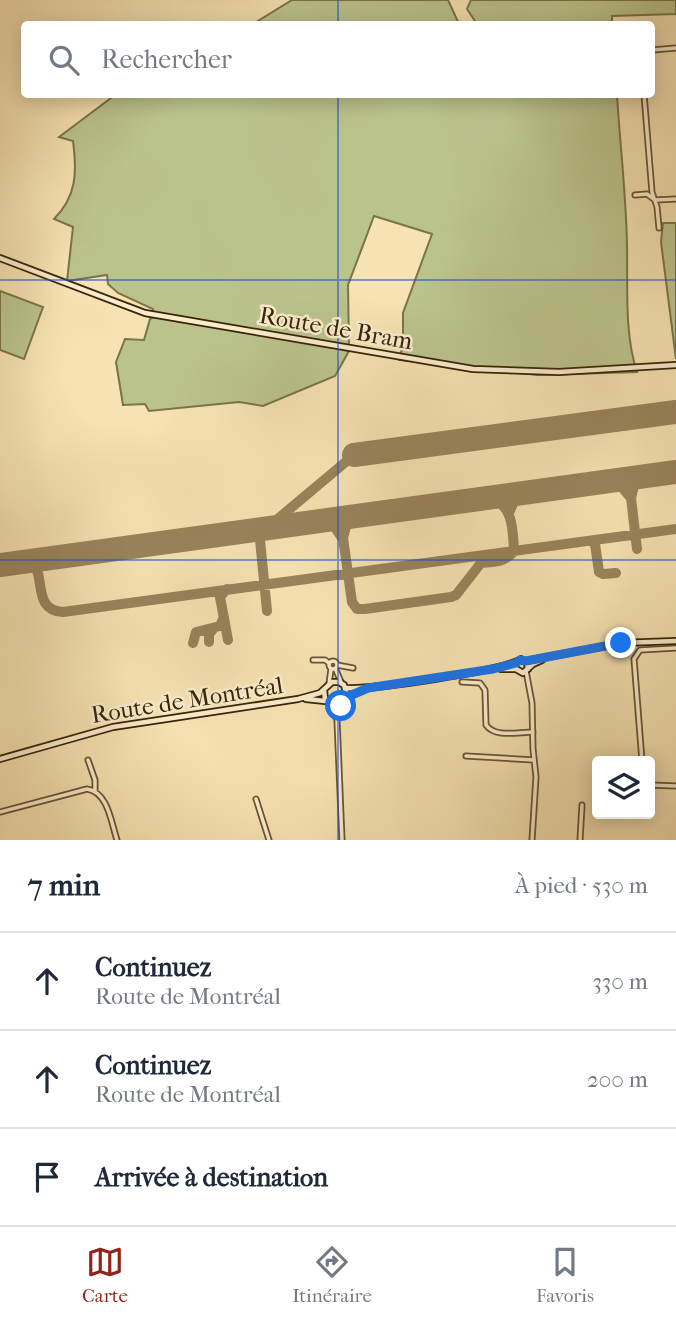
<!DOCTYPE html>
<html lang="fr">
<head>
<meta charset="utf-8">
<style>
	body { margin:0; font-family:"IM FELL French Canon",serif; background:#f6f6f7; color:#1f2937 }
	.controls { position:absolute; right:21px; bottom:21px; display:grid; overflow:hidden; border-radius:7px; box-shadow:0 4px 18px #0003 }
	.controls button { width:63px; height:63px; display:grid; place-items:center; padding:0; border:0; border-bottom:2px solid #e0e1e3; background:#fff; color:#1f2937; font:35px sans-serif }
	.stop { position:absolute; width:21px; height:21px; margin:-16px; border:5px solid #1a73e8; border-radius:50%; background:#fff }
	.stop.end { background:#1a73e8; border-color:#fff; box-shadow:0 2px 7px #0008 }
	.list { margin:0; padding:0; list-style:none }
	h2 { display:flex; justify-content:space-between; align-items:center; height:91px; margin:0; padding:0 28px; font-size:30px }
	h2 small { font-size:23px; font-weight:400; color:#747a83 }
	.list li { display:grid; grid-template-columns:46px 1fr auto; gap:21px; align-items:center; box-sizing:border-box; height:98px; padding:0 28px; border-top:2px solid #e0e1e3 }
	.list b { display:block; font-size:26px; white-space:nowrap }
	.list p { margin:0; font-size:23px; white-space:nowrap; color:#747a83 }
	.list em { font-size:23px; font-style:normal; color:#747a83 }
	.icon { flex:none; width:38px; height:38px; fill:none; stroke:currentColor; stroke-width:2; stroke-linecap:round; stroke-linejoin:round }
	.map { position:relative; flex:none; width:676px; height:840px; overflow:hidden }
	.search { position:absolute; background:#fff; box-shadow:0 4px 18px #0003; left:21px; right:21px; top:21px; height:77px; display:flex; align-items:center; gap:18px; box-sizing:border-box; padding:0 24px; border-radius:7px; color:#747a83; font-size:26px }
	.sheet { height:385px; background:#fff }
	nav { display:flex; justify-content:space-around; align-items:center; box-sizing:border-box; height:98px; border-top:2px solid #e0e1e3; background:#fff; font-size:19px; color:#747a83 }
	nav a { display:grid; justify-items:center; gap:4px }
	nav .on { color:#8f2418 }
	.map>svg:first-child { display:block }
</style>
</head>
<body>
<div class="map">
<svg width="676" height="840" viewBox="0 0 676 840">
	<rect width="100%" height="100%" fill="#f6e2b2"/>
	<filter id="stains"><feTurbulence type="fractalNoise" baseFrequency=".00286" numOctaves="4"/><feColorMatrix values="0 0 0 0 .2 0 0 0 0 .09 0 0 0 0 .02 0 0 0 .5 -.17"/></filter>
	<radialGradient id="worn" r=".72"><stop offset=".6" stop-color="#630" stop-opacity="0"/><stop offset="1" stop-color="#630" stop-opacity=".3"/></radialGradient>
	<path fill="#bbc38d" stroke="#7a7448" stroke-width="2" d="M 292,0 L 448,0 L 459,24 L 253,24 Z
		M 471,0 L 676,0 L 676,14 L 612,16 L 612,24 L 477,24 L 467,9 Z
		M 115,95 L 617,95 C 620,144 626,194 627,244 C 628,284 624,334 637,372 L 538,375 L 399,360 L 403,345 L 403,313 L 432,234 L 374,216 L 348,285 L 349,351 L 335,376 L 263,406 L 239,402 L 149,411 L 145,404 L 123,405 L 116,362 L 125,339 L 144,340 L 150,319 L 152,318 L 153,309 L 118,293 L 108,284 L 107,275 L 67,281 L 73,227 L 54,219 C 77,196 77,172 73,141 L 59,137 Z
		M 663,223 L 676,223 L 676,359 L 661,242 Z
		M 0,291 L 43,307 L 24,359 L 0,350 Z"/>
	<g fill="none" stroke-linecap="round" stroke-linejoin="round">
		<path stroke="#98835b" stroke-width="10" d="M 606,482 L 620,485 L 631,498
			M 509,513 L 514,501 L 524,493
			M 358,516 L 347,523 L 343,538 L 352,602 L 357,609 L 365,609 L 451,597 L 456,595 L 481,563 C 494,562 506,562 514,551 C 513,530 513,502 488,498
			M 321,521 L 334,526 L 342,538
			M 592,541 L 595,544 L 599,572 L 603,574 L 616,573
			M 637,549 L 631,498 L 634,486 L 647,476
			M 28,561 C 49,569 29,610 63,612 L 676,529
			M 227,589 L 220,597 L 228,640
			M 267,611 L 260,540 L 261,533 L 354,455
			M 209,642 L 209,634 L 214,628
			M 193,643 L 196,632 L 220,626 L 223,619"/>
		<path stroke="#98835b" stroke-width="24" d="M 354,455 L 676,412
			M 0,565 L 676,472"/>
		<g stroke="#685430" stroke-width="7">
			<path id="minor" d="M 652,50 L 676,48
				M 644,94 L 652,192 L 657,207 L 659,228
				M 635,195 L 647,194 L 655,200 L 676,199
				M 313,660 L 325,660 L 329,663
				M329 665a4 4 0 1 1 8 0a4 4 0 1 1-8 0Z
				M 337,665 L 353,668
				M 335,668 L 341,682
				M 526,671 L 532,703 L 533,749 L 536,777 L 532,840
				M 462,682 L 480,683 L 485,690 L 486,725 C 495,738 518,732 533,732
				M 329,684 L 331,669
				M 331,705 L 336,718
				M 466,756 L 534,760
				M 88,760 L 95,780 L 95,791
				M 642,761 L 634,659 L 640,650 L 676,648
				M 650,785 L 676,786
				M 256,799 L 269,840
				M 0,812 L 87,789 C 108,792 111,822 117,840
				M 342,840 L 337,720 L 342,704
				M 580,840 L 582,805"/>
		</g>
		<g stroke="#392404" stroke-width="8">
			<path id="secondary" d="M 0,258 L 145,313 L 473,369 L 559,372 L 676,365
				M 526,661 L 621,643 L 676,641
				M 501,669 L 516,669 L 523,673 L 533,664 L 542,660
				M 347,688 C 371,690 503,671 521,659 L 527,663 L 528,669
				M 324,690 L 325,699 L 335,706 L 342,704 L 353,693 L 365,689
				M 306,699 L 325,701
				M 0,759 L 113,727 L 298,699 L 320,693 L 332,682 L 339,682 L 344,685 L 347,697"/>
		</g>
		<use href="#minor" stroke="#f9eccd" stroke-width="3.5"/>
		<use href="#secondary" stroke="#f9eccd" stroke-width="4.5"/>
	</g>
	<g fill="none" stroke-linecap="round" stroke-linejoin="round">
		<path stroke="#1a73e8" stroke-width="9" d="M 341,706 L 347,697 L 368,688 L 493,669 L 516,663 L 520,660 L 526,661 L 621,643"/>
	</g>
	<path fill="none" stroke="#1d4ed8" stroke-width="2" stroke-opacity="0.55" d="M 338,0 L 338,24M 338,94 L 338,840M 0,280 L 676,280M 0,560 L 676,560"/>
	<g text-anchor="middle" stroke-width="5" stroke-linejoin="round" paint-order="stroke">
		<g font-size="24" fill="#392404" stroke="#f9eccd">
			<text transform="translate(336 328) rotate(10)" y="8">Route de Bram</text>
			<text transform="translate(187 700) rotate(-9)" y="8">Route de Montréal</text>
		</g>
	</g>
	<rect width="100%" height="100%" filter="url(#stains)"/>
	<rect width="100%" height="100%" fill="url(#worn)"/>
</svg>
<div class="controls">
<button><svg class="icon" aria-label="layers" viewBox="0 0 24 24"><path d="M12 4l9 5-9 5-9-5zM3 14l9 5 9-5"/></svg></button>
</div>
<div class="stop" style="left:341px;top:706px"></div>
<div class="stop end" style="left:621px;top:643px"></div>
<div class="search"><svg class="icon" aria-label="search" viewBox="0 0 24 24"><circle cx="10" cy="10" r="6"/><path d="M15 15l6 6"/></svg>Rechercher</div>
</div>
<section class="sheet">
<h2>7 min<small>À pied · 530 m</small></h2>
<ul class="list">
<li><svg class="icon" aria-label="ahead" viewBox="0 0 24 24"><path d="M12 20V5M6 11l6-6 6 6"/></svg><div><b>Continuez</b><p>Route de Montréal</p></div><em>330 m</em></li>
<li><svg class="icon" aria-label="ahead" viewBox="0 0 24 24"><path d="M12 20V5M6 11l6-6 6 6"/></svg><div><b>Continuez</b><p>Route de Montréal</p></div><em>200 m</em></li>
<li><svg class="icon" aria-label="arrive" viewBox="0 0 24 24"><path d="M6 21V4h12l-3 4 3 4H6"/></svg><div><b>Arrivée à destination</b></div></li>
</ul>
</section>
<nav>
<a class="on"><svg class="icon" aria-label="map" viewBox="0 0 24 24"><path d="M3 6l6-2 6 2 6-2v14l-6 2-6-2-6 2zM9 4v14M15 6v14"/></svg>Carte</a>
<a><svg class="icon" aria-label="directions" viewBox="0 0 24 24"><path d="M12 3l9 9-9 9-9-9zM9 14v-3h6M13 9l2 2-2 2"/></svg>Itinéraire</a>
<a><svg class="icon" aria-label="saved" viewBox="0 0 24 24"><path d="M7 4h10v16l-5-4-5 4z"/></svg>Favoris</a>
</nav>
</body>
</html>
